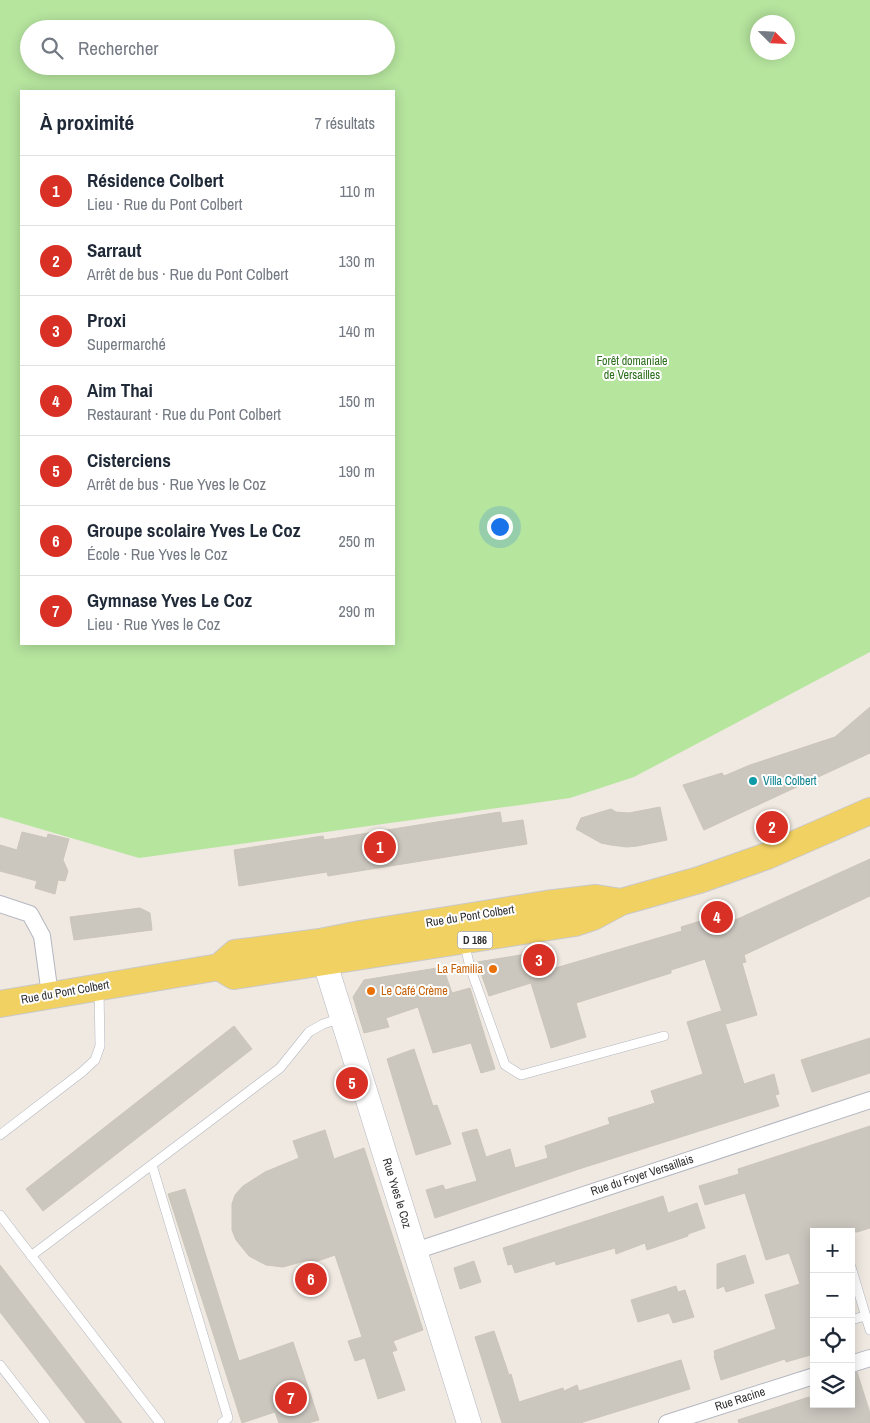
<!DOCTYPE html>
<html lang="fr">
<head>
<meta charset="utf-8">
<style>
	body { margin:0; font-family:"Archivo Narrow",sans-serif; background:#f6f6f7; color:#1f2937 }
	.controls { position:absolute; right:15px; bottom:15px; display:grid; overflow:hidden; border-radius:0px; box-shadow:0 2px 12px #0003 }
	.controls button { width:45px; height:45px; display:grid; place-items:center; padding:0; border:0; border-bottom:1px solid #e0e1e3; background:#fff; color:#1f2937; font:25px sans-serif }
	.compass { position:absolute; left:750px; top:15px; width:45px; height:45px; border-radius:50%; background:#fff; box-shadow:0 2px 12px #0003; rotate:114deg }
	.you { position:absolute; left:499px; top:526px; width:18px; height:18px; margin:-12px; border:4px solid #fff; border-radius:50%; background:#1a73e8; box-shadow:0 0 0 8px #1a73e833 }
	.badge { display:grid; place-items:center; width:32px; height:32px; border-radius:50%; background:#d93025; color:#fff; font-size:16px; font-weight:700 }
	.pin { position:absolute; translate:-50% -50%; border:2px solid #fff; box-shadow:0 1px 5px #0006 }
	.list { margin:0; padding:0; list-style:none }
	h2 { display:flex; justify-content:space-between; align-items:center; height:65px; margin:0; padding:0 20px; font-size:21px }
	h2 small { font-size:16px; font-weight:400; color:#747a83 }
	.list li { display:grid; grid-template-columns:32px 1fr auto; gap:15px; align-items:center; box-sizing:border-box; height:70px; padding:0 20px; border-top:1px solid #e0e1e3 }
	.list b { display:block; font-size:19px; white-space:nowrap }
	.list p { margin:0; font-size:16px; white-space:nowrap; color:#747a83 }
	.list em { font-size:16px; font-style:normal; color:#747a83 }
	.icon { flex:none; width:28px; height:28px; fill:none; stroke:currentColor; stroke-width:2; stroke-linecap:round; stroke-linejoin:round }
	.map { position:relative; flex:none; width:870px; height:1423px; overflow:hidden }
	.search { position:absolute; background:#fff; box-shadow:0 2px 12px #0003; left:20px; top:20px; width:375px; height:55px; display:flex; align-items:center; gap:12px; box-sizing:border-box; padding:0 18px; border-radius:28px; color:#747a83; font-size:19px }
	.panel { position:absolute; background:#fff; box-shadow:0 2px 12px #0003; left:20px; top:90px; width:375px; height:555px; border-radius:0px }
	.map>svg:first-child { display:block }
</style>
</head>
<body>
<div class="map">
<svg width="870" height="1423" viewBox="0 0 870 1423">
	<rect width="100%" height="100%" fill="#efe9e1"/>
	<path fill="#b6e59e" fill-rule="evenodd" d="M 0,0 L 870,0 L 870,652 L 634,777 L 570,798 L 139,858 L 0,817 ZM 758,22 L 788,22 L 788,52 L 758,52 ZM 29,29 L 386,29 L 386,66 L 29,66 ZM 21,91 L 394,91 L 394,644 L 21,644 Z"/>
	<path fill="#cbc7bf" stroke="#cbc5ba" d="M 870,707 L 870,753 L 704,830 L 683,785 L 722,773 L 724,776 L 750,765 L 835,737 Z
		M 660,807 L 667,840 L 637,846 L 627,847 L 611,845 L 601,843 L 576,829 L 581,818 L 611,809 L 616,812 L 629,813 Z
		M 500,812 L 502,823 L 523,820 L 527,844 L 328,876 L 327,872 L 239,886 L 234,850 L 323,836 L 324,840 Z
		M 22,832 L 47,838 L 48,834 L 69,839 L 63,860 L 68,871 L 65,881 L 58,880 L 55,894 L 35,888 L 37,881 L 0,871 L 0,845 L 17,850 Z
		M 870,859 L 870,896 L 744,955 L 746,962 L 742,963 L 757,1015 L 726,1024 L 705,959 L 671,970 L 671,973 L 576,1003 L 586,1037 L 551,1048 L 531,983 L 489,996 L 477,962 L 546,951 L 552,969 L 682,931 L 681,927 L 707,919 L 705,912 L 727,905 L 733,921 Z
		M 140,908 L 150,913 L 152,930 L 74,940 L 70,917 Z
		M 443,967 L 452,993 L 470,988 L 495,1069 L 481,1073 L 471,1043 L 433,1053 L 418,1007 L 386,1018 L 389,1027 L 364,1033 L 353,997 L 364,980 Z
		M 721,1011 L 744,1084 L 774,1074 L 779,1094 L 775,1095 L 779,1106 L 579,1169 L 435,1218 L 426,1190 L 443,1185 L 445,1190 L 477,1181 L 462,1133 L 477,1129 L 486,1157 L 510,1149 L 515,1168 L 548,1158 L 545,1146 L 610,1124 L 608,1118 L 655,1103 L 651,1091 L 703,1074 L 687,1022 Z
		M 234,1026 L 252,1049 L 43,1211 L 26,1189 Z
		M 870,1038 L 870,1073 L 812,1092 L 801,1060 Z
		M 414,1049 L 433,1106 L 437,1105 L 451,1144 L 416,1155 L 387,1059 Z
		M 870,1126 L 870,1228 L 857,1232 L 814,1232 L 814,1354 L 786,1362 L 785,1359 L 721,1380 L 714,1356 L 715,1356 L 714,1351 L 776,1329 L 765,1295 L 800,1284 L 789,1253 L 766,1260 L 745,1193 L 705,1205 L 699,1186 L 739,1174 L 738,1169 Z
		M 325,1130 L 334,1159 L 364,1148 L 423,1330 L 393,1341 L 397,1350 L 392,1352 L 405,1390 L 378,1399 L 365,1358 L 355,1361 L 348,1341 L 362,1337 L 335,1255 L 309,1264 L 308,1260 L 283,1267 L 266,1265 L 249,1256 L 236,1240 L 232,1230 L 232,1204 L 235,1195 L 243,1186 L 265,1172 L 299,1158 L 293,1141 Z
		M 185,1189 L 239,1361 L 293,1342 L 319,1420 L 308,1423 L 279,1423 L 275,1412 L 242,1423 L 168,1194 Z
		M 663,1196 L 668,1213 L 697,1203 L 705,1228 L 688,1234 L 688,1236 L 647,1250 L 645,1243 L 616,1254 L 615,1248 L 556,1265 L 555,1261 L 515,1273 L 512,1264 L 508,1265 L 503,1248 Z
		M 745,1255 L 754,1283 L 726,1292 L 724,1286 L 717,1289 L 717,1264 Z
		M 474,1261 L 481,1282 L 460,1289 L 454,1268 Z
		M 0,1265 L 122,1423 L 86,1423 L 0,1312 Z
		M 676,1286 L 678,1292 L 685,1290 L 694,1317 L 673,1323 L 669,1313 L 638,1322 L 631,1300 Z
		M 494,1331 L 509,1375 L 511,1374 L 519,1402 L 563,1388 L 564,1391 L 577,1385 L 579,1391 L 681,1360 L 690,1389 L 580,1423 L 502,1423 L 475,1337 Z
		M 857,1372 L 870,1413 L 870,1423 L 739,1423 L 738,1420 L 809,1397 L 811,1404 L 851,1404 L 851,1374 Z"/>
	<g fill="none" stroke-linecap="round" stroke-linejoin="round">
		<g stroke="#b4b7c1" stroke-width="10">
			<path id="lane" d="M 464,942 L 470,967 L 505,1065 L 521,1075 L 664,1036
				M 0,1135 L 82,1072 L 95,1060 L 100,1046 L 99,989
				M 152,1165 L 228,1418 L 222,1423
				M 0,1215 L 160,1423
				M 31,1256 L 280,1068 L 309,1032 L 323,1024 L 342,1018
				M 851,1267 L 870,1330
				M 851,1320 L 865,1316
				M 0,1365 L 45,1423"/>
		</g>
		<g stroke="#b4b7c1" stroke-width="18">
			<path id="street" d="M 0,904 L 30,914 L 42,936 L 50,995
				M 415,1251 L 870,1100
				M 851,1364 L 870,1358
				M 667,1423 L 814,1376"/>
		</g>
		<g stroke="#b4b7c1" stroke-width="25">
			<path id="secondary" d="M 325,963 L 469,1423"/>
		</g>
		<g stroke="#c9c9c9" stroke-width="28">
			<path id="primary" d="M 219,967 L 234,976 L 575,923 L 593,917 L 621,902 L 699,880 L 767,856 L 870,811
				M 0,1004 L 219,967 L 235,953 L 320,942 L 360,934 L 546,904 L 596,898 L 621,902"/>
		</g>
		<use href="#lane" stroke="#fff" stroke-width="9"/>
		<use href="#street" stroke="#fff" stroke-width="16"/>
		<use href="#secondary" stroke="#fff" stroke-width="24"/>
		<use href="#primary" stroke="#f2d163" stroke-width="26"/>
	</g>
	<circle fill="#0f9aa8" stroke="#fff" stroke-width="2" cx="753" cy="781" r="5"/>
	<g fill="#e8710a" stroke="#fff" stroke-width="2">
		<circle cx="493" cy="969" r="5"/>
		<circle cx="371" cy="991" r="5"/>
	</g>
	<g text-anchor="middle" stroke-width="4" stroke-linejoin="round" paint-order="stroke">
		<rect fill="#fff" stroke="#6d6d6d" stroke-width="1" x="457.5" y="931.5" width="35" height="17" rx="4"/>
		<g font-size="11" font-weight="bold" fill="#2e2e2e">
			<text x="475" y="944">D 186</text>
		</g>
		<g font-size="12" fill="#2c6e1b" stroke="#fff">
			<text x="632" y="365">Forêt domaniale<tspan x="632" dy="14">de Versailles</tspan></text>
		</g>
		<g font-size="12" fill="#0d838f" stroke="#fff" text-anchor="start">
			<text x="763" y="785">Villa Colbert</text>
		</g>
		<g font-size="12" fill="#2e2e2e" stroke="#fff">
			<text transform="translate(470 916) rotate(-9)" y="4">Rue du Pont Colbert</text>
			<text transform="translate(65 992) rotate(-10)" y="4">Rue du Pont Colbert</text>
			<text transform="translate(642 1175) rotate(-18)" y="4">Rue du Foyer Versaillais</text>
			<text transform="translate(397 1193) rotate(73)" y="4">Rue Yves le Coz</text>
			<text transform="translate(740 1399) rotate(-18)" y="4">Rue Racine</text>
		</g>
		<g font-size="12" fill="#c56008" stroke="#fff" text-anchor="end">
			<text x="483" y="973">La Familia</text>
			<text x="381" y="995" text-anchor="start">Le Café Crème</text>
		</g>
	</g>
</svg>
<div class="controls">
<button>+</button>
<button>−</button>
<button><svg class="icon" aria-label="locate" viewBox="0 0 24 24"><circle cx="12" cy="12" r="6"/><path d="M12 2v4M12 18v4M2 12h4M18 12h4"/></svg></button>
<button><svg class="icon" aria-label="layers" viewBox="0 0 24 24"><path d="M12 4l9 5-9 5-9-5zM3 14l9 5 9-5"/></svg></button>
</div>
<svg class="compass" viewBox="-18 -18 36 36"><path d="M0-13l5 13h-10z" fill="#e53935"/><path d="M0 13l5-13h-10z" fill="#747a83"/></svg>
<div class="you"></div>
<div class="pin badge" style="left:380px;top:847px">1</div>
<div class="pin badge" style="left:772px;top:827px">2</div>
<div class="pin badge" style="left:539px;top:960px">3</div>
<div class="pin badge" style="left:717px;top:917px">4</div>
<div class="pin badge" style="left:352px;top:1083px">5</div>
<div class="pin badge" style="left:311px;top:1279px">6</div>
<div class="pin badge" style="left:291px;top:1398px">7</div>
<div class="search"><svg class="icon" aria-label="search" viewBox="0 0 24 24"><circle cx="10" cy="10" r="6"/><path d="M15 15l6 6"/></svg>Rechercher</div>
<section class="panel">
<h2>À proximité<small>7 résultats</small></h2>
<ul class="list">
<li><span class="badge">1</span><div><b>Résidence Colbert</b><p>Lieu · Rue du Pont Colbert</p></div><em>110 m</em></li>
<li><span class="badge">2</span><div><b>Sarraut</b><p>Arrêt de bus · Rue du Pont Colbert</p></div><em>130 m</em></li>
<li><span class="badge">3</span><div><b>Proxi</b><p>Supermarché</p></div><em>140 m</em></li>
<li><span class="badge">4</span><div><b>Aim Thai</b><p>Restaurant · Rue du Pont Colbert</p></div><em>150 m</em></li>
<li><span class="badge">5</span><div><b>Cisterciens</b><p>Arrêt de bus · Rue Yves le Coz</p></div><em>190 m</em></li>
<li><span class="badge">6</span><div><b>Groupe scolaire Yves Le Coz</b><p>École · Rue Yves le Coz</p></div><em>250 m</em></li>
<li><span class="badge">7</span><div><b>Gymnase Yves Le Coz</b><p>Lieu · Rue Yves le Coz</p></div><em>290 m</em></li>
</ul>
</section>
</div>
</body>
</html>
